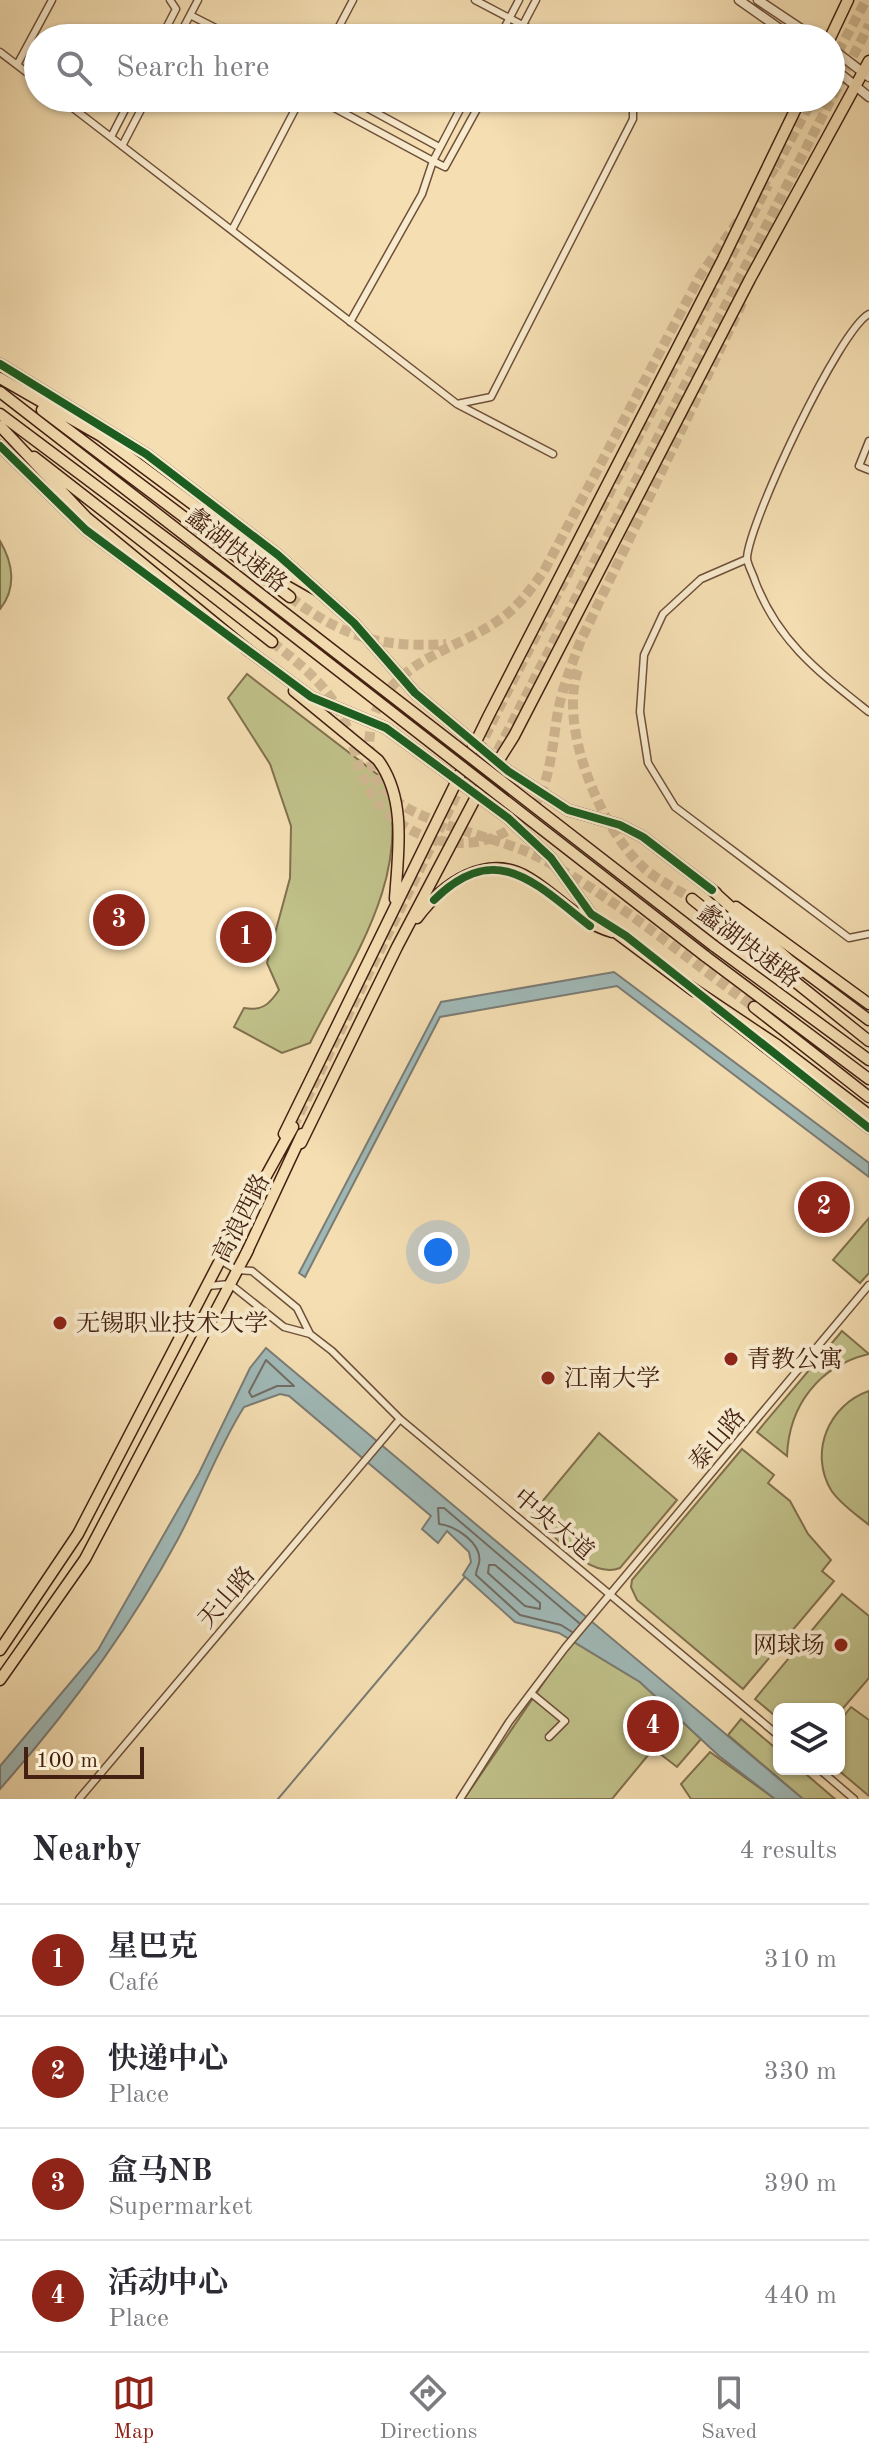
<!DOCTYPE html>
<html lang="en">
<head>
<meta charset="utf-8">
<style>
	body { margin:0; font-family:"Old Standard TT","Noto Serif SC",serif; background:#f7f7f7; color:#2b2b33 }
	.controls { position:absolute; right:24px; bottom:24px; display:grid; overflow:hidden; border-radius:12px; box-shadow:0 2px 6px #0004 }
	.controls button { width:72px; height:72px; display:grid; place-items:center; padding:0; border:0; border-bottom:2px solid #e1e1e2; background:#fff; color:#2b2b33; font:40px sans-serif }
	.scale { position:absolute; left:24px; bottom:20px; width:120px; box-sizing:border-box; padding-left:8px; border:4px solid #432012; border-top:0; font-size:22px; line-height:28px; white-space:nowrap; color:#432012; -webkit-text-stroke:6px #f8eacd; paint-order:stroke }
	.you { position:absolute; left:438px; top:1252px; width:28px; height:28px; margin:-20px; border:6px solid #fff; border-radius:50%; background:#1a73e8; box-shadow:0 0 0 12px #1a73e833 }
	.badge { display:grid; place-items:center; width:52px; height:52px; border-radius:50%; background:#8f2418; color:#fff; font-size:26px; font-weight:700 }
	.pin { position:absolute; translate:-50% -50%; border:4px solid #fff; box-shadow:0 2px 8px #0006 }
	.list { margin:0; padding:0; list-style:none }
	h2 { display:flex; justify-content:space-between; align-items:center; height:104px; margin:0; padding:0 32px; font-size:34px }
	h2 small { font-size:26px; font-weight:400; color:#7c7c81 }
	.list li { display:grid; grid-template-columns:52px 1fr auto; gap:24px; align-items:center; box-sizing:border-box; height:112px; padding:0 32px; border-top:2px solid #e1e1e2 }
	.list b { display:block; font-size:30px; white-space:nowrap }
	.list p { margin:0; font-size:26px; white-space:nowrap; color:#7c7c81 }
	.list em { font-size:26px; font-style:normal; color:#7c7c81 }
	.icon { flex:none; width:44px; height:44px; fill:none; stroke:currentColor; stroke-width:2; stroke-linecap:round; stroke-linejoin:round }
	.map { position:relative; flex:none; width:869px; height:1799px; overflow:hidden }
	.search { position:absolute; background:#fff; box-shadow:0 2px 6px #0004; left:24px; right:24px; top:24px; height:88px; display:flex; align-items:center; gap:20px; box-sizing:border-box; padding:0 28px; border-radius:44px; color:#7c7c81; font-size:30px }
	.sheet { height:552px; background:#fff }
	nav { display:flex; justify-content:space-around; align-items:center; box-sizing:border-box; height:112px; border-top:2px solid #e1e1e2; background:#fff; font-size:22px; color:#7c7c81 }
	nav a { display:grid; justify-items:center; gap:4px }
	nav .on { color:#8f2418 }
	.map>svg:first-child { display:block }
</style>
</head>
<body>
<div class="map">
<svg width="869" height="1799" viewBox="0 0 869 1799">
	<rect width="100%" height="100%" fill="#f4deb2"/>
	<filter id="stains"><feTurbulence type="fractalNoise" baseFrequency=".0025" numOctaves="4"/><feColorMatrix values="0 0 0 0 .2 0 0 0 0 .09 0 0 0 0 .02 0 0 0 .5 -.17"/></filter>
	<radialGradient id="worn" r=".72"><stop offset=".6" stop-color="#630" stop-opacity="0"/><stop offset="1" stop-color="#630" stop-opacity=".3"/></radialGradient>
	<path fill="#c0c089" stroke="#82704e" stroke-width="2" d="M 0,541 C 13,563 17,588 0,609 Z
		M 247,674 L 386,781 C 413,877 351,960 310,1043 L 282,1053 L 234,1027 L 244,1008 C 262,1011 269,1005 279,990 L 267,963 L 290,878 L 291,826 L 270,764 L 228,698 Z
		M 869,1218 L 869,1273 L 860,1283 L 833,1260 Z
		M 842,1331 L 869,1354 C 819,1366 789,1405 787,1456 L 757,1432 Z
		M 869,1391 L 869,1525 C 857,1515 840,1504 831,1490 C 809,1453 828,1405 869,1391 Z
		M 599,1433 L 677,1500 L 620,1568 C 589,1580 554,1534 531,1515 Z
		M 742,1449 L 774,1475 L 768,1483 L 790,1501 L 808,1534 L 831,1560 L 822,1571 L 834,1581 L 743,1689 L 637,1600 L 631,1587 L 632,1580 Z
		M 842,1594 L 869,1616 L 869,1678 L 839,1713 L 839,1709 L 779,1709 L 779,1719 L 755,1699 Z
		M 572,1641 L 640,1682 L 701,1739 L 677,1767 L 659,1753 L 649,1754 L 612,1799 L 464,1799 Z
		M 851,1707 L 869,1720 L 869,1796 L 837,1769 L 839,1722 Z
		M 741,1719 L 779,1751 L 779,1769 L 800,1769 L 835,1799 L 803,1799 L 728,1735 Z
		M 710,1752 L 775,1799 L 691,1799 L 681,1784 Z"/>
	<path fill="#a0b9b7" stroke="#7b7c75" stroke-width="2" d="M 614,972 L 869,1163 L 869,1177 L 617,986 L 440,1017 L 305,1277 L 299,1273 L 441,1002 Z
		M 266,1348 L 803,1799 L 775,1799 L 719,1756 L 640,1682 L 559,1633 L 515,1622 L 463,1575 L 471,1562 L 469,1552 L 447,1531 L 438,1543 L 422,1529 L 431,1516 L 289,1396 L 280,1394 L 244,1407 C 218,1448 201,1496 178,1539 C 129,1630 68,1712 0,1789 L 0,1766 L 98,1650 L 199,1473 L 250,1368 Z"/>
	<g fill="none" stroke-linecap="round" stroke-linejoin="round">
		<path stroke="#726c64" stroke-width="2" d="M 266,1360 L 294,1386 L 277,1386 L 252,1397 L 249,1392 Z
			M 489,1565 L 495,1565 L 540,1603 L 540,1609 L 525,1606 L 488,1573 Z
			M 572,1632 L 561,1625 L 520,1615 L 476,1575 C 476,1571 478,1567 479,1563 C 483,1543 454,1525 439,1524 L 438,1508 L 444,1508 L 579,1623"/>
		<path stroke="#7b7c75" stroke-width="2" d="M 278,1799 L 465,1577"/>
		<path stroke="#d1b892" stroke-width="10" stroke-dasharray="10 5" stroke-linecap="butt" d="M 831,65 L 866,0
			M 776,167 L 813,98
			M 761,188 L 778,163
			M 738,221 L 700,276 L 544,571 C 531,589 518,607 499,620 C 459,648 409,656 381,701 C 365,728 364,769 386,792 C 417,826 500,835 546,861 C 619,901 686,958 754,1007
			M 290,597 C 342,637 381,648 446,644
			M 272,642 C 296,661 321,680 337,707 C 353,732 354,761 368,787 C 399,848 494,867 535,804 C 554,774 552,732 561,698 C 566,678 574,659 581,640 L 744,299
			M 578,670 C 558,727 601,830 645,869 C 659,881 677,889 692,899
			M 491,764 L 869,25
			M 293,1127 L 505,696 L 768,185"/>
		<g stroke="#6f503a" stroke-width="9">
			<path id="minor" d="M 475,0 L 547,38
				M 190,15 L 235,38
				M 184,28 L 202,38
				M 161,38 L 176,9 L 170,0
				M 178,38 L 198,0
				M 333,38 L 353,0
				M 499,38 L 519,0
				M 516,38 L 536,0
				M 0,52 L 38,81
				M 17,65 L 52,0
				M 60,98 L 457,404 L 553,454
				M 316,98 L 433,161 L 466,98
				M 349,98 L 439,147
				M 111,137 L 131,98
				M 122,146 L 147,98
				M 232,230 L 301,98
				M 869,314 C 839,330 749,522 747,558 C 747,564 753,574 755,581 C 778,642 820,673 869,712
				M 350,322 L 422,194 L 433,161 L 445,167 L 483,98
				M 457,404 L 491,397 L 633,119 L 633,98
				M 869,441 L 859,466 L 869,470
				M 747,559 L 701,579 L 663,614 L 644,655 L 640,712 L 648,763 L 675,807 L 849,938 L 869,934
				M 220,1260 L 237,1270 L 252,1271 L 297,1308 L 310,1334
				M 208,1286 L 230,1284 L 284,1327 L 310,1334 L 332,1351 L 400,1419 L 779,1736
				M 531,1693 L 565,1721 L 549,1737
				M 819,1769 L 854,1799
				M 79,1799 L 400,1419
				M 460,1799 L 509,1722 L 565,1648 L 869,1285"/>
		</g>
		<g stroke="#6f503a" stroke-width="11">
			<path id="tertiary" d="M 739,0 L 793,38
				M 758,0 L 815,38
				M 831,48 L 869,77
				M 831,66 L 869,97"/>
		</g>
		<g stroke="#432012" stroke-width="13">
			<path id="primary" d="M 830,38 L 848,0
				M 0,364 L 146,454 L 278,555 L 354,623 L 415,693 L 508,771 L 568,810 L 620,825 L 643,837 L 716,893
				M 0,446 L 86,530 L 174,595
				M 245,648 L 311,697 L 386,728 L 508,818 L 551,858 L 591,914 L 694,991
				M 294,691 L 378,760 C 407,799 398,853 395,899
				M 736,907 L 869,1004
				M 417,918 C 443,883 487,852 529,878 C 559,896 578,922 612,932
				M 716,1008 L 869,1128
				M 284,1134 L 488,717 L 723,259 L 801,98
				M 301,1143 L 397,947 L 477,795 L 514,736 L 750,279 L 869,61
				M 0,1650 L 78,1534 L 241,1220
				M 0,1680 L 85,1559 L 248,1250"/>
		</g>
		<g stroke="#432012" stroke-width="13">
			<path id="trunk" d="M 0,378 L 101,436 L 280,569 L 315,589
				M 0,392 L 236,575
				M 42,410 L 290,597
				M 0,414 L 227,584
				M 0,426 L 86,517 L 249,651
				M 34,457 L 272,642
				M 712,890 L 789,960 L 869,1020
				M 692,899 L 869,1041
				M 714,946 L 869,1060
				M 705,956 L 869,1079
				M 689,986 L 777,1045 L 869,1115
				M 754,1007 L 869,1097
				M 239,1225 L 293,1127
				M 245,1256 L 302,1134"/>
		</g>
		<use href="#minor" stroke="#f8eacd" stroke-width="6"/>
		<use href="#tertiary" stroke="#f8eacd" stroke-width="8"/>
		<use href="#primary" stroke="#f4deb2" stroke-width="10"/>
		<use href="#trunk" stroke="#f4deb2" stroke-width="10"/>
		<g stroke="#432012" stroke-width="13" stroke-linecap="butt">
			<path id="trunk-bridge" d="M 236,575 L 714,946
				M 227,584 L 705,956"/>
		</g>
		<use href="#trunk-bridge" stroke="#f4deb2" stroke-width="10"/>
		<g stroke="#f8eacd" stroke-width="13">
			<path id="cycleway" d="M 0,364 L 146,454 L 278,555 L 354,623 L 415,693 L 508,771 L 568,810 L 620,825 L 643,837 L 712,890
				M 0,446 L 86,530 L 311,697 L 386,728 L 508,818 L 551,858 L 591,914 L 626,936 L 869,1128
				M 434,900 C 496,838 536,884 590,926"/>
		</g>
		<use href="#cycleway" stroke="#1b5e20" stroke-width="8"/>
	</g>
	<g fill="#8f2418" stroke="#f8eacd" stroke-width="3">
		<circle cx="60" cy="1323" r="8"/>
		<circle cx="731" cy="1359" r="8"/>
		<circle cx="548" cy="1378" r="8"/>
		<circle cx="841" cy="1645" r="8"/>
	</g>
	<g text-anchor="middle" stroke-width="8" stroke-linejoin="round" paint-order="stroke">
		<g font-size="24" fill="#432012" stroke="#f8eacd">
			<text transform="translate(237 550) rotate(38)" y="8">蠡湖快速路</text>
			<text transform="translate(749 946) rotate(37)" y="8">蠡湖快速路</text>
			<text transform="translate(241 1218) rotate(-63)" y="8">高浪西路</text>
			<text transform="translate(717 1439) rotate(-50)" y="8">泰山路</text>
			<text transform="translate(554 1524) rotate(40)" y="8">中央大道</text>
			<text transform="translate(226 1597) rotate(-49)" y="8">天山路</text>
		</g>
		<g font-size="24" fill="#432012" stroke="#f8eacd" text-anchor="start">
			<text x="76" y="1331">无锡职业技术大学</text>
			<text x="747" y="1367">青教公寓</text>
			<text x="564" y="1386">江南大学</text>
			<text x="825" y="1653" text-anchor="end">网球场</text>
		</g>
	</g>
	<rect width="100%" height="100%" filter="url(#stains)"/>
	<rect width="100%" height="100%" fill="url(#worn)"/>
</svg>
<div class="controls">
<button><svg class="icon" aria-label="layers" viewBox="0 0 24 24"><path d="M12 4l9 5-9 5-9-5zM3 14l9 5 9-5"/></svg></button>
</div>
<div class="scale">100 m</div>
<div class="you"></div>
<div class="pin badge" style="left:246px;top:937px">1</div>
<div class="pin badge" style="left:824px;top:1207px">2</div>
<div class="pin badge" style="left:119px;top:920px">3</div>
<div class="pin badge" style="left:653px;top:1726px">4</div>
<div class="search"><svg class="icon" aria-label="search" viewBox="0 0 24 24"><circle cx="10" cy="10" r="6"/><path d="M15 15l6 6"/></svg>Search here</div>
</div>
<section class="sheet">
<h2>Nearby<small>4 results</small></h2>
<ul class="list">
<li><span class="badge">1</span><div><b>星巴克</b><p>Café</p></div><em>310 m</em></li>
<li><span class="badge">2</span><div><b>快递中心</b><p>Place</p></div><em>330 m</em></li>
<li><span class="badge">3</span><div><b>盒马NB</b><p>Supermarket</p></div><em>390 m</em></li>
<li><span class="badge">4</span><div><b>活动中心</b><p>Place</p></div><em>440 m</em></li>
</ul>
</section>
<nav>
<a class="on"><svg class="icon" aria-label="map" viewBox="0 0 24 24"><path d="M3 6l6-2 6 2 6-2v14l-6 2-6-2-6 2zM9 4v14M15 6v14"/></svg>Map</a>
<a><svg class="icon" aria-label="directions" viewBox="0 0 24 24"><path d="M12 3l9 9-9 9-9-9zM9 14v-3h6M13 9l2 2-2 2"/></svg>Directions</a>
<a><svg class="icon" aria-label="saved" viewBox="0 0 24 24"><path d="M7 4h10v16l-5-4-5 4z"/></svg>Saved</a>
</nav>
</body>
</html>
